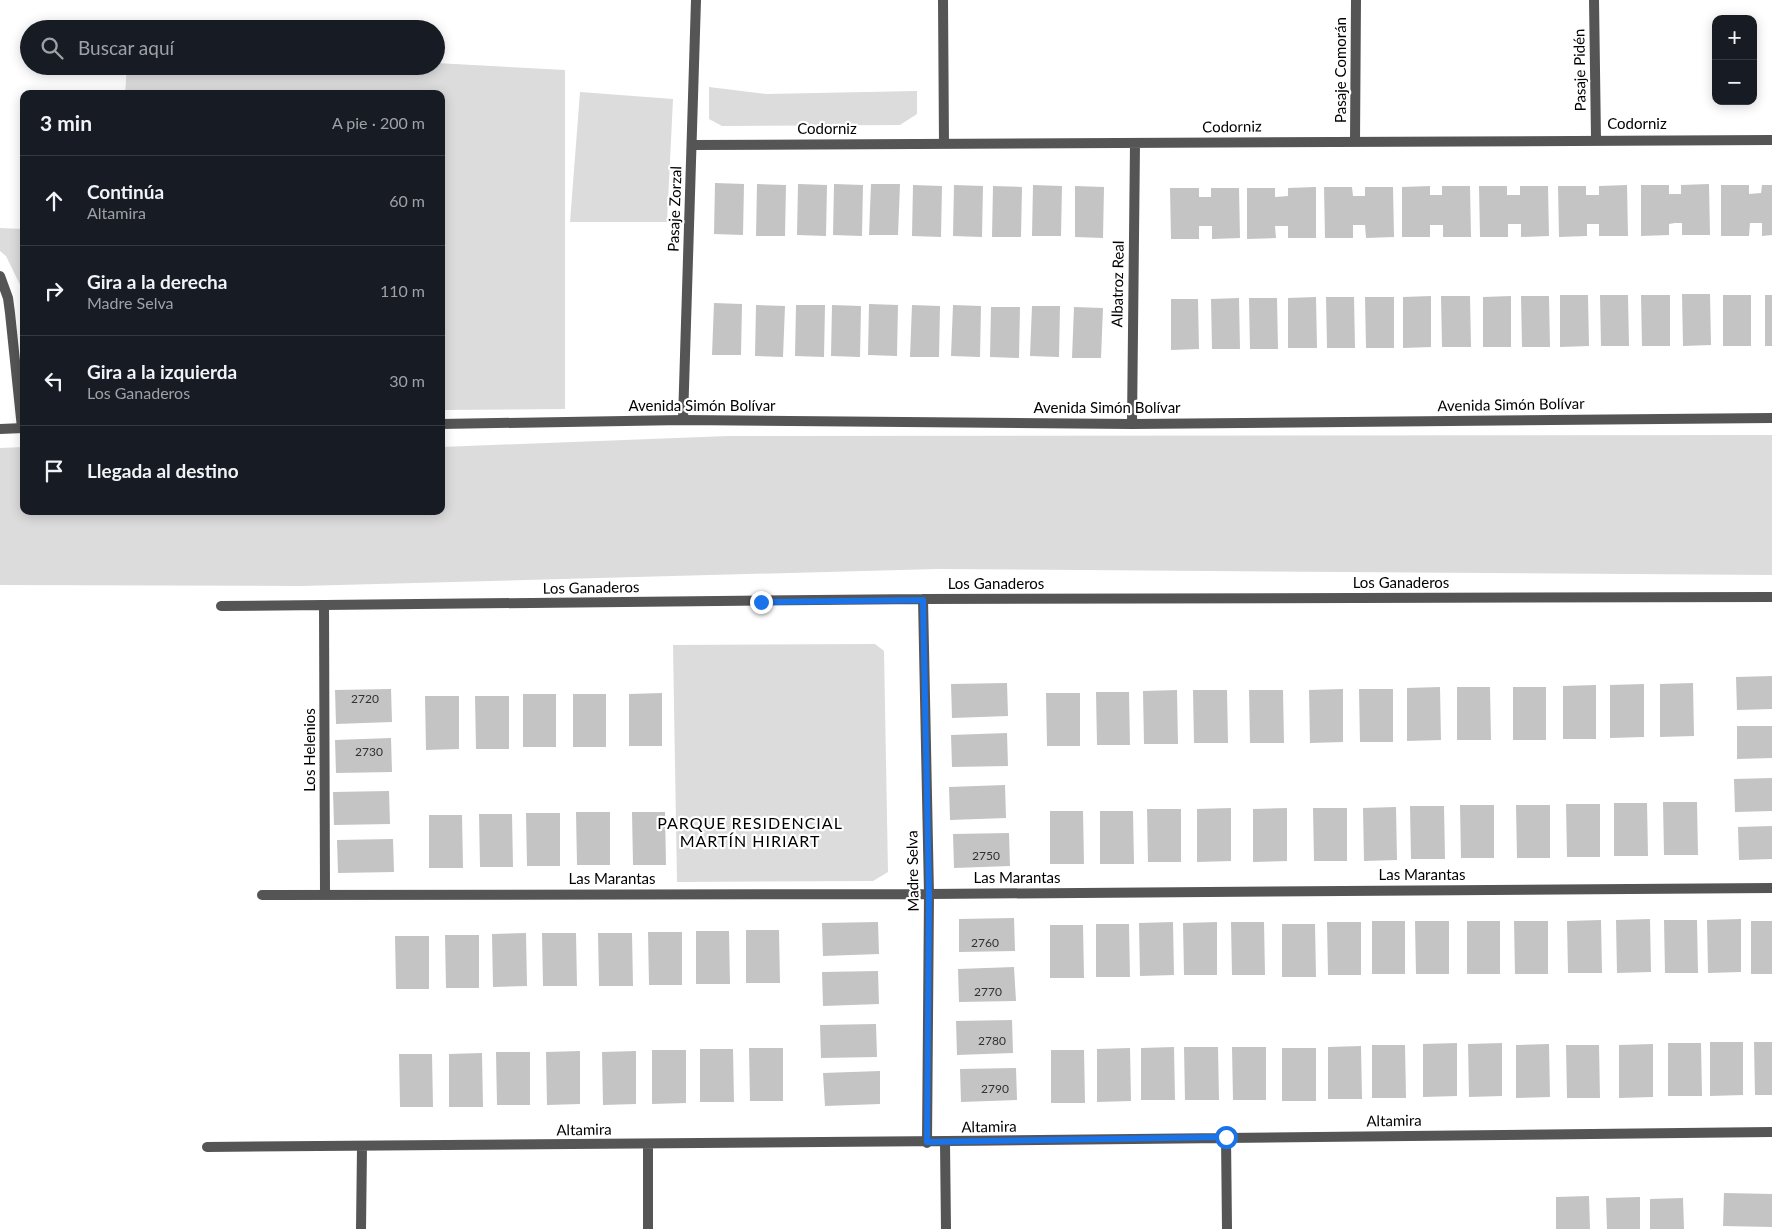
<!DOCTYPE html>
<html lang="es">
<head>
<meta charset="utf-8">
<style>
	body { margin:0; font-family:Lato,sans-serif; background:#242831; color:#f1f3f6 }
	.controls { position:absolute; right:15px; top:15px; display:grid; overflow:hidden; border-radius:10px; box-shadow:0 2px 12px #0003 }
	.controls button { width:45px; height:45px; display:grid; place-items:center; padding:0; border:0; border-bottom:1px solid #363941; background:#171b24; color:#f1f3f6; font:25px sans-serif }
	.stop { position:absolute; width:15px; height:15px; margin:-11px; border:4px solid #1a73e8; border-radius:50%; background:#fff }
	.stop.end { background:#1a73e8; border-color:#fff; box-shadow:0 1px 5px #0008 }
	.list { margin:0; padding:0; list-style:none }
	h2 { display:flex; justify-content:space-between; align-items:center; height:65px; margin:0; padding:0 20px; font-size:21px }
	h2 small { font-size:16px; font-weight:400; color:#9ea1a6 }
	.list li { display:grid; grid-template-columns:32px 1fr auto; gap:15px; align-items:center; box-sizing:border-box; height:90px; padding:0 20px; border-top:1px solid #363941 }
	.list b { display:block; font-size:19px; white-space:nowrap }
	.list p { margin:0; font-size:16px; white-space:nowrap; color:#9ea1a6 }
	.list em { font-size:16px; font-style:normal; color:#9ea1a6 }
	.icon { flex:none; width:28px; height:28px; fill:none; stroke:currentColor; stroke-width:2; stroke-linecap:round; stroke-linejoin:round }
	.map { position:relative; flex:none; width:1772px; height:1229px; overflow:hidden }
	.search { position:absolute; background:#171b24; box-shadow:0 2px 12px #0003; left:20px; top:20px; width:425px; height:55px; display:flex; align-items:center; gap:12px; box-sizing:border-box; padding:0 18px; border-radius:28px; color:#9ea1a6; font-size:19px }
	.panel { position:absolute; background:#171b24; box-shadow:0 2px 12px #0003; left:20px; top:90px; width:425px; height:425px; border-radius:10px }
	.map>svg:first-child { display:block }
</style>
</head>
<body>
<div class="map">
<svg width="1772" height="1229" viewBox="0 0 1772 1229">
	<rect width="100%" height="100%" fill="#fff"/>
	<path fill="#dcdcdc" d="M 436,63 L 565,70 L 565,409 L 441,410 L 441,94 L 125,94 L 127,66 L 436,66 Z
		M 709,87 L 766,94 L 917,91 L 917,114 L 900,125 L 722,126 L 709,119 Z
		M 580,92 L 673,99 L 667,222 L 570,222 Z
		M 0,228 L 24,229 L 24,293 L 6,256 L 0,251 Z
		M 1772,435 L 1772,575 L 937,569 L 301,586 L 0,585 L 0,448 L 24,447 L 24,511 L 441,511 L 441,447 L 728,436 Z
		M 875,644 L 884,651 L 888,872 L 873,881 L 677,882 L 673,645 Z"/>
	<path fill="#c4c4c4" d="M 715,183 L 744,184 L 743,235 L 714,234 Z
		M 757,184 L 786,185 L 785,236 L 756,236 Z
		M 798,184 L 827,185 L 826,236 L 797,235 Z
		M 834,184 L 863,185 L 862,236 L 833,235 Z
		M 871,184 L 900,184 L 898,235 L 869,235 Z
		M 1709,184 L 1710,235 L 1682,235 L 1682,223 L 1675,223 L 1669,224 L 1669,235 L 1641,236 L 1641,185 L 1669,185 L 1669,194 L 1681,194 L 1681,185 Z
		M 913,185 L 942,186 L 941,237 L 912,236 Z
		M 954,185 L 983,186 L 982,237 L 953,236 Z
		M 1033,185 L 1062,186 L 1061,236 L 1032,236 Z
		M 1627,185 L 1628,236 L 1599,236 L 1599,224 L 1587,224 L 1587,236 L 1559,237 L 1558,186 L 1586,186 L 1586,195 L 1599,195 L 1599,186 Z
		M 1721,185 L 1749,185 L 1749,194 L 1761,193 L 1762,185 L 1772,185 L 1772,235 L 1762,236 L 1762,223 L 1750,223 L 1749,236 L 1721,236 Z
		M 993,186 L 1022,187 L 1021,237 L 992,237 Z
		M 1075,186 L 1104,187 L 1103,238 L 1075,237 Z
		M 1430,186 L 1430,195 L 1442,195 L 1442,186 L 1470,186 L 1471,237 L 1443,237 L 1443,225 L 1430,225 L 1430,237 L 1402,237 L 1402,187 Z
		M 1479,186 L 1507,186 L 1507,195 L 1520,195 L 1520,186 L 1548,186 L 1549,236 L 1521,237 L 1521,224 L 1508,224 L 1508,237 L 1480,237 Z
		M 1316,187 L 1316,238 L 1288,238 L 1288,226 L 1275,226 L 1276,238 L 1247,239 L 1247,188 L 1275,188 L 1275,197 L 1288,196 L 1288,188 Z
		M 1324,187 L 1352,187 L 1353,196 L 1365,196 L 1365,187 L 1393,187 L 1394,237 L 1366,238 L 1365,225 L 1353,225 L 1353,238 L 1325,238 Z
		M 1170,188 L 1199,188 L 1199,197 L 1211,197 L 1211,188 L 1239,188 L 1240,238 L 1212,239 L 1212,226 L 1199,226 L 1199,239 L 1171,239 Z
		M 1682,294 L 1710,294 L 1711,345 L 1683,346 Z
		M 1560,295 L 1588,295 L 1589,346 L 1560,347 Z
		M 1600,295 L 1628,295 L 1629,346 L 1601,346 Z
		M 1641,295 L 1670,295 L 1670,346 L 1642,346 Z
		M 1723,295 L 1751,295 L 1751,346 L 1723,346 Z
		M 1765,295 L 1772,295 L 1772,346 L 1765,346 Z
		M 1431,296 L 1431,347 L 1403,348 L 1403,297 Z
		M 1441,296 L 1470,296 L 1471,347 L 1442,347 Z
		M 1511,296 L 1511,347 L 1483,347 L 1483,297 Z
		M 1521,296 L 1549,296 L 1550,347 L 1522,347 Z
		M 1316,297 L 1317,348 L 1288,348 L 1288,298 Z
		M 1326,297 L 1354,297 L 1355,348 L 1327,348 Z
		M 1365,297 L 1394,297 L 1394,348 L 1366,348 Z
		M 1239,298 L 1240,349 L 1212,349 L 1211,299 Z
		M 1249,298 L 1277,298 L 1278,349 L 1250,349 Z
		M 1171,299 L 1198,299 L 1199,349 L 1171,350 Z
		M 714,303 L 742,304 L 741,355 L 712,355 Z
		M 869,304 L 898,305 L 897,356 L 868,355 Z
		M 756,305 L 785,306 L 783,357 L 755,356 Z
		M 796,305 L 825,305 L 824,357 L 795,356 Z
		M 832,305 L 861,306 L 860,357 L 831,356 Z
		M 912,305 L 940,306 L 939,357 L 910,357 Z
		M 953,305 L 981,306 L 980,357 L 951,356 Z
		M 1032,306 L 1060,306 L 1059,357 L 1030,356 Z
		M 991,307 L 1020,307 L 1019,358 L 990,357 Z
		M 1074,307 L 1103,308 L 1101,358 L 1072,358 Z
		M 1772,676 L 1772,709 L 1737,710 L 1736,677 Z
		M 1007,683 L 1008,716 L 952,718 L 951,684 Z
		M 1693,683 L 1694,736 L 1660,737 L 1660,684 Z
		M 1644,684 L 1644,737 L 1610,738 L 1610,685 Z
		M 1596,685 L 1596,739 L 1563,739 L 1563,686 Z
		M 1440,687 L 1441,740 L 1407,741 L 1407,688 Z
		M 1457,687 L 1490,687 L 1491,740 L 1457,740 Z
		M 1513,687 L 1546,687 L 1546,740 L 1513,740 Z
		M 391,689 L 392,722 L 336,724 L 335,690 Z
		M 1343,689 L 1343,742 L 1310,743 L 1309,690 Z
		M 1359,689 L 1393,689 L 1393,742 L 1360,742 Z
		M 1177,690 L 1178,744 L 1144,744 L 1143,691 Z
		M 1193,690 L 1227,690 L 1228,743 L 1194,743 Z
		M 1249,690 L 1283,690 L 1284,743 L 1250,743 Z
		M 1096,692 L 1129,692 L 1130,745 L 1097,745 Z
		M 662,693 L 662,746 L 629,746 L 629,694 Z
		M 1046,693 L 1080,693 L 1080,746 L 1047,746 Z
		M 523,694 L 556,694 L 556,747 L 523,747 Z
		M 573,694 L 606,694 L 606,747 L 573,747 Z
		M 425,696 L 459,696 L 459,749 L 426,750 Z
		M 475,696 L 509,696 L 509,749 L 476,749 Z
		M 1737,726 L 1772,726 L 1772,758 L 1737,759 Z
		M 1007,733 L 1008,766 L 952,767 L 951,735 Z
		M 391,738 L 392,772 L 336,773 L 335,740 Z
		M 1772,778 L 1772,811 L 1735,812 L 1734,779 Z
		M 1005,785 L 1006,818 L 950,820 L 949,787 Z
		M 389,791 L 390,824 L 334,825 L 333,792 Z
		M 1663,802 L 1697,802 L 1698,855 L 1664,855 Z
		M 1614,803 L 1647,803 L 1648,856 L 1614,856 Z
		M 1566,804 L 1600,804 L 1600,857 L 1567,857 Z
		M 1460,805 L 1494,805 L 1494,858 L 1461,858 Z
		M 1516,805 L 1550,805 L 1550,858 L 1517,858 Z
		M 1410,806 L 1444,806 L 1445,859 L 1411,859 Z
		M 1396,807 L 1397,860 L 1364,861 L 1363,808 Z
		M 1231,808 L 1231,861 L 1197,862 L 1197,809 Z
		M 1287,808 L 1287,861 L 1253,862 L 1253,809 Z
		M 1313,808 L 1347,808 L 1347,861 L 1314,861 Z
		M 1147,809 L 1181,809 L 1181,862 L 1148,862 Z
		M 1050,811 L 1083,811 L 1084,864 L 1050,864 Z
		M 1100,811 L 1133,811 L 1134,864 L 1100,864 Z
		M 576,812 L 610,812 L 610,865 L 577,865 Z
		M 632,812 L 665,812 L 666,865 L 633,865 Z
		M 526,813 L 560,813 L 560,866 L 527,866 Z
		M 479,814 L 512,814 L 513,867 L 480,867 Z
		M 429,815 L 462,815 L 463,868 L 429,868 Z
		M 1772,826 L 1772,859 L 1739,860 L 1738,827 Z
		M 1009,833 L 1010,866 L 954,868 L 953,834 Z
		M 393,839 L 394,872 L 338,873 L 337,840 Z
		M 1014,918 L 1015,951 L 959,952 L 959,919 Z
		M 1650,919 L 1651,972 L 1617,973 L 1616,920 Z
		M 1741,919 L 1741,972 L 1708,973 L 1707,920 Z
		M 1601,920 L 1602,973 L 1568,973 L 1567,921 Z
		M 1664,920 L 1697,920 L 1698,973 L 1665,973 Z
		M 1372,921 L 1405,921 L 1405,974 L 1372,974 Z
		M 1415,921 L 1449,921 L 1449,974 L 1416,974 Z
		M 1467,921 L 1500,921 L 1500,974 L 1467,974 Z
		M 1514,921 L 1548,921 L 1548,974 L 1515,974 Z
		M 1751,921 L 1772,921 L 1772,974 L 1751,974 Z
		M 878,922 L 879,954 L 823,956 L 822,923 Z
		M 1173,922 L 1174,975 L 1140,976 L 1139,923 Z
		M 1217,922 L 1217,975 L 1184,975 L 1183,923 Z
		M 1231,922 L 1264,922 L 1265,975 L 1232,975 Z
		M 1327,922 L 1361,922 L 1361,975 L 1328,975 Z
		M 1096,924 L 1129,924 L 1130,977 L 1096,977 Z
		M 1282,924 L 1315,924 L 1316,977 L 1282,977 Z
		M 1050,925 L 1083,925 L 1084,978 L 1050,978 Z
		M 746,930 L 779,930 L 780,983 L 746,983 Z
		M 696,931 L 729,931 L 730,984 L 696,984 Z
		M 648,932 L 682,932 L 682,985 L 649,985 Z
		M 526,933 L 527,986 L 493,987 L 492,934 Z
		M 542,933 L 576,933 L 577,986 L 543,986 Z
		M 598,933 L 632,933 L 633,986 L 599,986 Z
		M 445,935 L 479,935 L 479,988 L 446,988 Z
		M 395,936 L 429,936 L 429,989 L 396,989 Z
		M 1014,967 L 1016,1001 L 959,1002 L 958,969 Z
		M 878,971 L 879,1004 L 823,1006 L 822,972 Z
		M 1012,1020 L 1013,1053 L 957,1055 L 956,1021 Z
		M 876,1024 L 877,1057 L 821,1058 L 820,1025 Z
		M 1710,1042 L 1743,1042 L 1743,1095 L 1710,1096 Z
		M 1754,1042 L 1772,1042 L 1772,1095 L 1755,1095 Z
		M 1457,1043 L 1457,1096 L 1423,1097 L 1423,1044 Z
		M 1502,1043 L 1502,1096 L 1469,1097 L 1468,1044 Z
		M 1668,1043 L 1701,1043 L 1702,1096 L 1668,1096 Z
		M 1549,1044 L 1550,1097 L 1516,1098 L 1516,1045 Z
		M 1653,1044 L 1653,1097 L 1619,1098 L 1619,1045 Z
		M 1372,1045 L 1405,1045 L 1406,1098 L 1372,1098 Z
		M 1566,1045 L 1599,1045 L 1600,1098 L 1567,1098 Z
		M 1361,1046 L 1362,1099 L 1328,1099 L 1328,1047 Z
		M 1174,1047 L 1175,1100 L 1141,1100 L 1141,1048 Z
		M 1184,1047 L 1218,1047 L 1219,1100 L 1185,1100 Z
		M 1232,1047 L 1266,1047 L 1266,1100 L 1233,1100 Z
		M 749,1048 L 783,1048 L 783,1101 L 750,1101 Z
		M 1130,1048 L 1131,1101 L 1097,1102 L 1097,1049 Z
		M 1282,1048 L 1316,1048 L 1316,1101 L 1282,1101 Z
		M 700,1049 L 733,1049 L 734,1102 L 700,1102 Z
		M 652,1050 L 686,1050 L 686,1103 L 652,1104 Z
		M 1051,1050 L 1084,1050 L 1085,1103 L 1051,1103 Z
		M 580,1051 L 580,1104 L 547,1105 L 546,1052 Z
		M 636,1051 L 636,1104 L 603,1105 L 602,1052 Z
		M 496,1052 L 530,1052 L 530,1105 L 497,1105 Z
		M 482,1053 L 483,1107 L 449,1107 L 449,1054 Z
		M 399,1054 L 432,1054 L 433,1107 L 400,1107 Z
		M 1016,1068 L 1017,1100 L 961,1102 L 960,1069 Z
		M 880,1071 L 880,1104 L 825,1106 L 823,1073 Z
		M 1724,1193 L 1772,1194 L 1772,1227 L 1723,1226 Z
		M 1589,1196 L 1590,1229 L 1556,1229 L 1556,1197 Z
		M 1640,1197 L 1640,1229 L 1607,1229 L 1606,1198 Z
		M 1683,1198 L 1684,1229 L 1650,1229 L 1650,1199 Z"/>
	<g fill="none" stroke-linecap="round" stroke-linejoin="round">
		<path stroke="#555" stroke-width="10" d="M 943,0 L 944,144
			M 1594,0 L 1596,139
			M 1355,141 L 1356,0
			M 692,145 L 1772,140
			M 0,276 L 8,298 L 10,313 L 22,428
			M 683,420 L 696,0
			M 1132,424 L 1135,144
			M 923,599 L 929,894 L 927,1143
			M 221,606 L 923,599 L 1772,597
			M 324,606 L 325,894
			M 262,895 L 929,894 L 1772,888
			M 1226,1137 L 1227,1229
			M 945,1143 L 946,1229
			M 648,1144 L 648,1229
			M 207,1147 C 729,1145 1250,1137 1772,1132
			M 361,1229 L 362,1147"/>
		<path stroke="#555" stroke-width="10" d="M 441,424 L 683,420 L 1132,424 L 1772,418
			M 0,429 L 24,428"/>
	</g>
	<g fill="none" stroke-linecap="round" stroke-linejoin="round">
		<path stroke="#1a73e8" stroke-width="6" d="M 761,602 L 923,600 L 929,894 L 927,1142 L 1226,1137"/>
	</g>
	<g text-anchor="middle" stroke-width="4.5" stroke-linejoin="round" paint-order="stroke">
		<g font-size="12" fill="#313131">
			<text x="365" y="703">2720</text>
			<text x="369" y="756">2730</text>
			<text x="986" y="860">2750</text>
			<text x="985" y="947">2760</text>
			<text x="988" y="996">2770</text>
			<text x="992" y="1045">2780</text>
			<text x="995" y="1093">2790</text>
		</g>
		<g font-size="15" fill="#000" stroke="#fff">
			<text transform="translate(1341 70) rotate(-90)" y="5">Pasaje Comorán</text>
			<text transform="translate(1580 70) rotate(-91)" y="5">Pasaje Pidén</text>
			<text x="1637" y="129">Codorniz</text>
			<text transform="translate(1232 127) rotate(-1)" y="5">Codorniz</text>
			<text x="827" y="134">Codorniz</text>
			<text transform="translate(675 209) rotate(-88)" y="5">Pasaje Zorzal</text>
			<text transform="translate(1118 284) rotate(-89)" y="5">Albatroz Real</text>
			<text transform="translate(1511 405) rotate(-1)" y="5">Avenida Simón Bolívar</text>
			<text x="702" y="411">Avenida Simón Bolívar</text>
			<text x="1107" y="413">Avenida Simón Bolívar</text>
			<text x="1401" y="588">Los Ganaderos</text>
			<text x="996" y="589">Los Ganaderos</text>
			<text transform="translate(591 588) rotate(-1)" y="5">Los Ganaderos</text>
			<text transform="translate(310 750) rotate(-90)" y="5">Los Helenios</text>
			<text transform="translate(913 871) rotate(-91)" y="5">Madre Selva</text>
			<text x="1422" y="880">Las Marantas</text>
			<text x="1017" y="883">Las Marantas</text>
			<text x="612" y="884">Las Marantas</text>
			<text transform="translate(1394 1121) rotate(-1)" y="5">Altamira</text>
			<text transform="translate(989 1127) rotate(-1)" y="5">Altamira</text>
			<text transform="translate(584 1130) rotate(-1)" y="5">Altamira</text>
		</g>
		<g font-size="16" letter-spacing="1" fill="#000" stroke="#fff">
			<text x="750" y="829">PARQUE RESIDENCIAL<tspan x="750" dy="18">MARTÍN HIRIART</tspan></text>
		</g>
	</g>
</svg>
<div class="controls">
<button>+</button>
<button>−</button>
</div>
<div class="stop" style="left:1226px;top:1137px"></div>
<div class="stop end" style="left:761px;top:602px"></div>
<div class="search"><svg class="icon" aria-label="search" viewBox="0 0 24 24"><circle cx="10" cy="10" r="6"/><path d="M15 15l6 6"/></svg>Buscar aquí</div>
<section class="panel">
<h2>3 min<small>A pie · 200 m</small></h2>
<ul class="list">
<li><svg class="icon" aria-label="ahead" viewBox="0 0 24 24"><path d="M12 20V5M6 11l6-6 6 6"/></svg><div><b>Continúa</b><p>Altamira</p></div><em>60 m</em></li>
<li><svg class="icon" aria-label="right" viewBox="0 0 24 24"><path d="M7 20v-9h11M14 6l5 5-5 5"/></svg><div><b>Gira a la derecha</b><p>Madre Selva</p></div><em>110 m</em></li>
<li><svg class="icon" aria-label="left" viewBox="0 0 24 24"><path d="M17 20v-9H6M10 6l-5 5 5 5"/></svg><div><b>Gira a la izquierda</b><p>Los Ganaderos</p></div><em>30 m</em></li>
<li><svg class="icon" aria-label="arrive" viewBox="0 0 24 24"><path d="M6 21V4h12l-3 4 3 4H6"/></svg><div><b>Llegada al destino</b></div></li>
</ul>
</section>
</div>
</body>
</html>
